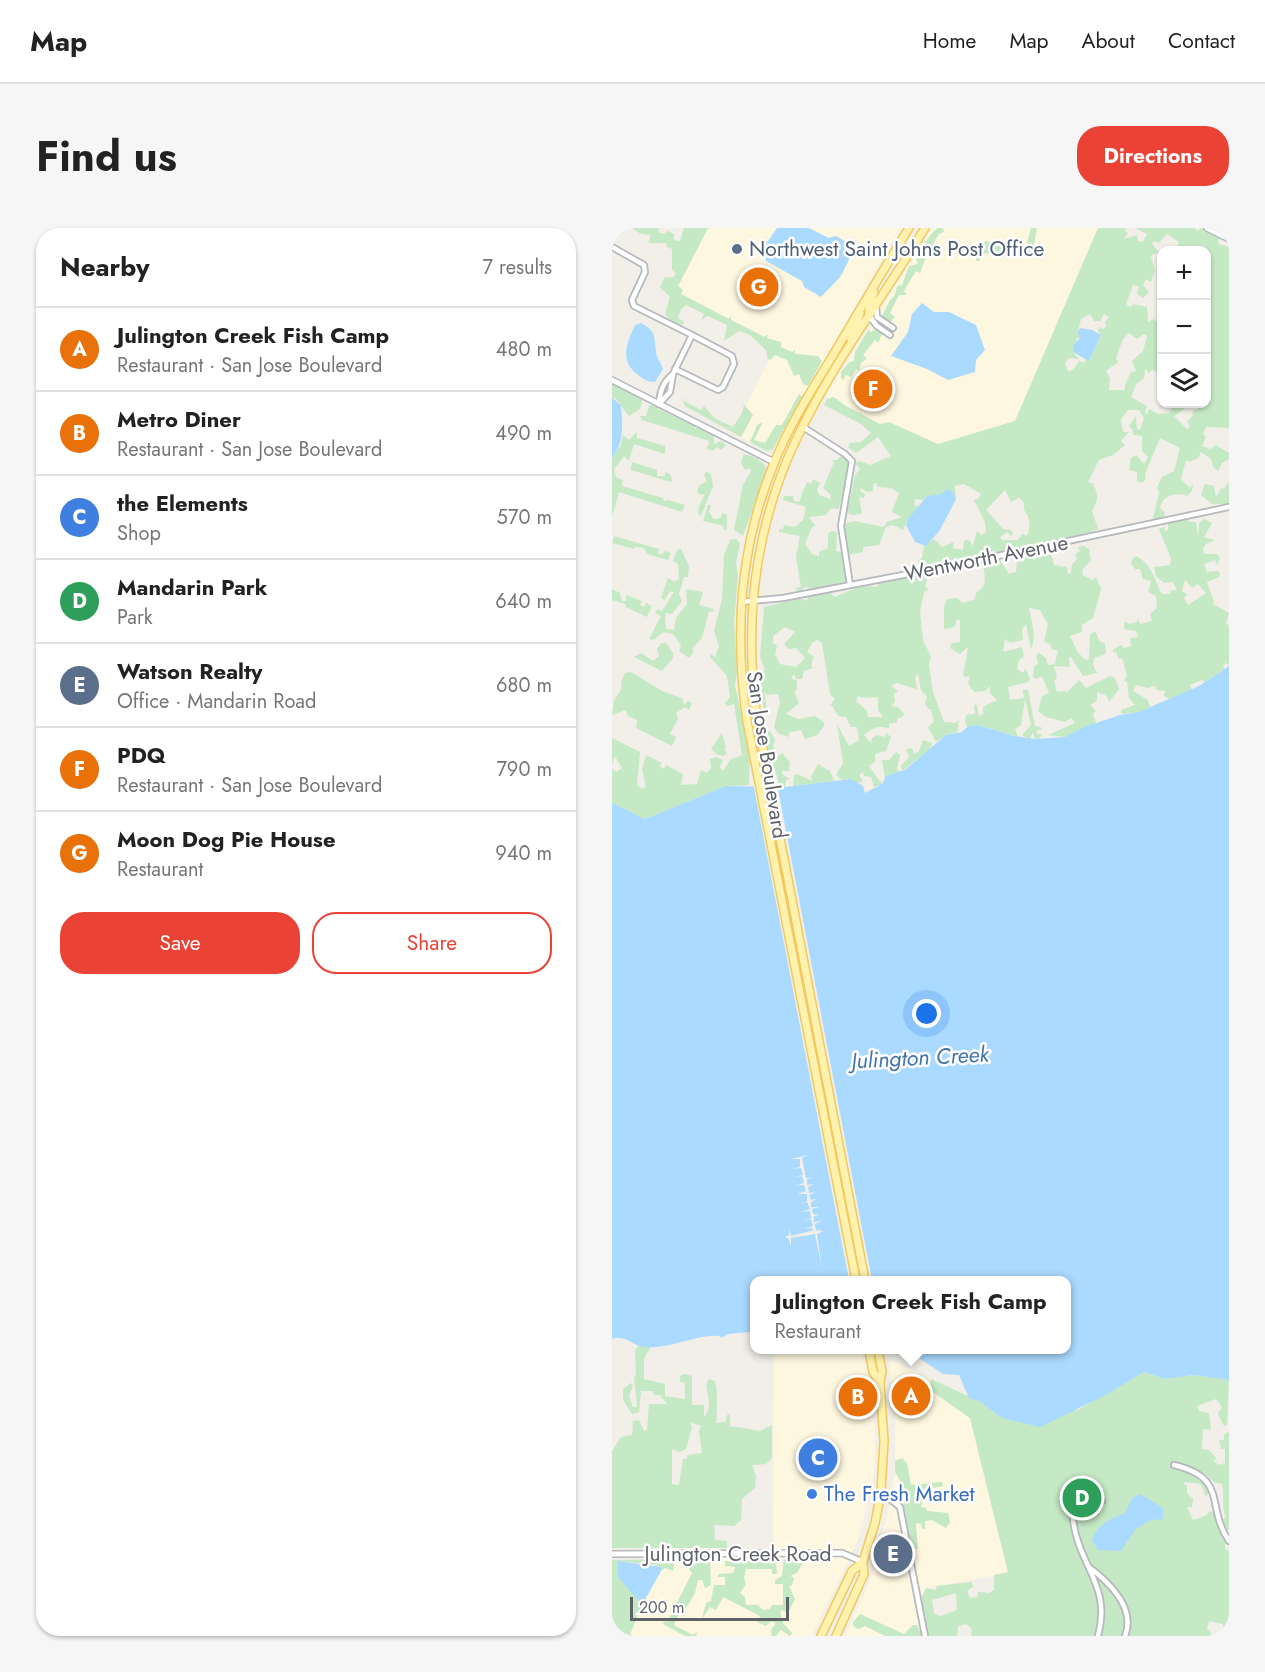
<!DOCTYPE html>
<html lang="en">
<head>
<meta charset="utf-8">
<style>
	body { margin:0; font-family:Jost,sans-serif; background:#f6f6f6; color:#222 }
	.controls { position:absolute; right:18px; top:18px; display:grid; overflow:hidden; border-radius:12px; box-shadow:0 2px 4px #0004 }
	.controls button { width:54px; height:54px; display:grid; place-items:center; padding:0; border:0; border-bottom:2px solid #e0e0e0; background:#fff; color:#222; font:30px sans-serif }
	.scale { position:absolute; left:18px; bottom:15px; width:159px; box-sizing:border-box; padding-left:6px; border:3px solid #5f6368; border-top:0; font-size:16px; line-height:21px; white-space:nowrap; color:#5f6368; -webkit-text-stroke:4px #fff; paint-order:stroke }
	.you { position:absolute; left:315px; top:786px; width:21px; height:21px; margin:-15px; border:4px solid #fff; border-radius:50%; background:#1a73e8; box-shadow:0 0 0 9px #1a73e833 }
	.badge { display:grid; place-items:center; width:39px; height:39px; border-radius:50%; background:#ea4335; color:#fff; font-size:20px; font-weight:700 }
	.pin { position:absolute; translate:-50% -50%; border:3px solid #fff; box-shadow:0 2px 6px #0006 }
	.popup { position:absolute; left:138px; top:1048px; width:321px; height:78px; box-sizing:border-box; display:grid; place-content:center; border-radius:12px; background:#fff; filter:drop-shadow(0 2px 4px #0005); font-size:20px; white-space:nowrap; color:#767676 }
	.popup b { font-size:22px; color:#222 }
	.popup::after { content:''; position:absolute; left:50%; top:100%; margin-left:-12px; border:12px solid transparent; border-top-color:#fff }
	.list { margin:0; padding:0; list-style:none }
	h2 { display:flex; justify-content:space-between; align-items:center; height:78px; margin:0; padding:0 24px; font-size:26px }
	h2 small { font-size:20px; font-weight:400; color:#767676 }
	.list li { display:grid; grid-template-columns:39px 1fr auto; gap:18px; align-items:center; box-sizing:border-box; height:84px; padding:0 24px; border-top:2px solid #e0e0e0 }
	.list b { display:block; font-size:22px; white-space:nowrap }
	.list p { margin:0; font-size:20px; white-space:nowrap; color:#767676 }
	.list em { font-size:20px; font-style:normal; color:#767676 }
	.actions { display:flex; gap:12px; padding:18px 24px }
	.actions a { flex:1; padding:14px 0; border:2px solid #ea4335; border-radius:24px; text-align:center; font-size:21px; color:#ea4335 }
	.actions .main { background:#ea4335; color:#fff }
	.icon { flex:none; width:33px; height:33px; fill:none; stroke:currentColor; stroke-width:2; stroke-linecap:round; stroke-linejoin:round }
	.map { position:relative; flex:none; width:617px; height:1408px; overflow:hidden; border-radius:24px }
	header { display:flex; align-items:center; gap:36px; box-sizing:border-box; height:84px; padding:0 30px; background:#fff; border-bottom:2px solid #e0e0e0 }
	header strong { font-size:28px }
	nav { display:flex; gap:33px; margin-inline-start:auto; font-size:21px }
	.intro { display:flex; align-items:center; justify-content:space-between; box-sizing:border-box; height:144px; padding:0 36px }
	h1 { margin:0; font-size:42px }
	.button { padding:15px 27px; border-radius:24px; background:#ea4335; color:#fff; font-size:21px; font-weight:700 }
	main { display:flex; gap:36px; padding:0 36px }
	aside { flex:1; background:#fff; border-radius:24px; box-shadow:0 2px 4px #0004 }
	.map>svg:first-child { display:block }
</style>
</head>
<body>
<header>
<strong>Map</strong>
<nav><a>Home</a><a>Map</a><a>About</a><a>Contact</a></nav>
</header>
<div class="intro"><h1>Find us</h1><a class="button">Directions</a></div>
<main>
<aside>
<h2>Nearby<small>7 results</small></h2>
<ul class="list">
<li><span class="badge" style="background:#e8710a">A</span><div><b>Julington Creek Fish Camp</b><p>Restaurant · San Jose Boulevard</p></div><em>480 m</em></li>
<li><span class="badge" style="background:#e8710a">B</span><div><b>Metro Diner</b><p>Restaurant · San Jose Boulevard</p></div><em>490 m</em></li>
<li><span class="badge" style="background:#3f7fe0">C</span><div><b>the Elements</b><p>Shop</p></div><em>570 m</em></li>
<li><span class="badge" style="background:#2e9e5b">D</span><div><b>Mandarin Park</b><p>Park</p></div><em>640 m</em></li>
<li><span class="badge" style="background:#5c6f8a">E</span><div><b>Watson Realty</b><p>Office · Mandarin Road</p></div><em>680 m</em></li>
<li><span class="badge" style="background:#e8710a">F</span><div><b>PDQ</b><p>Restaurant · San Jose Boulevard</p></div><em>790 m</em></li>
<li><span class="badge" style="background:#e8710a">G</span><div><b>Moon Dog Pie House</b><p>Restaurant</p></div><em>940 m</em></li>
</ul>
<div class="actions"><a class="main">Save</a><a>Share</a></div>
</aside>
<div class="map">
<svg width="617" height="1408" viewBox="0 0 617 1408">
	<rect width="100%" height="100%" fill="#f1efe8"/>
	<path fill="#fef7e0" d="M 96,0 L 288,0 L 161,221 L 155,223 L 129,209 L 141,187 L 134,178 L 166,115 L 68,66 L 71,62 L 66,59 Z
		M 320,0 L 486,0 L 403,193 L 326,217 L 279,195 L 272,200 L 215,171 L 216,164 Z
		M 162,1122 L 249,1122 L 262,1162 L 263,1236 L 260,1258 L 246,1312 L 228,1351 L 200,1408 L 21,1408 L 18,1407 L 30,1377 L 49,1343 L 53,1340 L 62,1341 L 63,1330 L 161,1330 Z
		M 279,1132 L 319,1151 L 318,1162 L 358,1190 L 396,1345 L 314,1360 L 304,1381 L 310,1408 L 233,1408 L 258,1353 L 278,1276 L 283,1244 L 283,1189 L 277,1138 Z"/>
	<path fill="#c5e8c5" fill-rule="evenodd" d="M 20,0 L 47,0 L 46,4 L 52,6 L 56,3 L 62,6 L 62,12 L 68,13 L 72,0 L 96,0 L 66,58 L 71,62 L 69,66 L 117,91 L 119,88 L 119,92 L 152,109 L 156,106 L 155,110 L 169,114 L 169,119 L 180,124 L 183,122 L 183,126 L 206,128 L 210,133 L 196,158 L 191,156 L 187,146 L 182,148 L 175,132 L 163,127 L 158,132 L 155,130 L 154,122 L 138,107 L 127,103 L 112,113 L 115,97 L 96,88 L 89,92 L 92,86 L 74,77 L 69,81 L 66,90 L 72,94 L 70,97 L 58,92 L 53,86 L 58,69 L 48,59 L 53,49 L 60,50 L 64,46 L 60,41 L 60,21 L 55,19 L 54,15 L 36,15 L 39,7 L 29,6 Z
		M 325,0 L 331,0 L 332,4 L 327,6 L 321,16 L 324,18 L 322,22 L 317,21 L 308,45 L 304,43 L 292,63 L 295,67 L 287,67 L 278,85 L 283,89 L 277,95 L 269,90 L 278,72 L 283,67 L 285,58 L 290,57 L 297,38 L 306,36 L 304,31 C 309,19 316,9 325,0 Z
		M 419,0 L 425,0 L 420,28 L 404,26 L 401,30 L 371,25 L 367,33 L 364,33 L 367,19 L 374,13 L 388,18 L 393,16 L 394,19 L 402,20 L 406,18 L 407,21 L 413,22 Z
		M 486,0 L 515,0 L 513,3 L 516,5 L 512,11 L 525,7 L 526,13 L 531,14 L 535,6 L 523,0 L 582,0 L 586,3 L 589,0 L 607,8 L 606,16 L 617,19 L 617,200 L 594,199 L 591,206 L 594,209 L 590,218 L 598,221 L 604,217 L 617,225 L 617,231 L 610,235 L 606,243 L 601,239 L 599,231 L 589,224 L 586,230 L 578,234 L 574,232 L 569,251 L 578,260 L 581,256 L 580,263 L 575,268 C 566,264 551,266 548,279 L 553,285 L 551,291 L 541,291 L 547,265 L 545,259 L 550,249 L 562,243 L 568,220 L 548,210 L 533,246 L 534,251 L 530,255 L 525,253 L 525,244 L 517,242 L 519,230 L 524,227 L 532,236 L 536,229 L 530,223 L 530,208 L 521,207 L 521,202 L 517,198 L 524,188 L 525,201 L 528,202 L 532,190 L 527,182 L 516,182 L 509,191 L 511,204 L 517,204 L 509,213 L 513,217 L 501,227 L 487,232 L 476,254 L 481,256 C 487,267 486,273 480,283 L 486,301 L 466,309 L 309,340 L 306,333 L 310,330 L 312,318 L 322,311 L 330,319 L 342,314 L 341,320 L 351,322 L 352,313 L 356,311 L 361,318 L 365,303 L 369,307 L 374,304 L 373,294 L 362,272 L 366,271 L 369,266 L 352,256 L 343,258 L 344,273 L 344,270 L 329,266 L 315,268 L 311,272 L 303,271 L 302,278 L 307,278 L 296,291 L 291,302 L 281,297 L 274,299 L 267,317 L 251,319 L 251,324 L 236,327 L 232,296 L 242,293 L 272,299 L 275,294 L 290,289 L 280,284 L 287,265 L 279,260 L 266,259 L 264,255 L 261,256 L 261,263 L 255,264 L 249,260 L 248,263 L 253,266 L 252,270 L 247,269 L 250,286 L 240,287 L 235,285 L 243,247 L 248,241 L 243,235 L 247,233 L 258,237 L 279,228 L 266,209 L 244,225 L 236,219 L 238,215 L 249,214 L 259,205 L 249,196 L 212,177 L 215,171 L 222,169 L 234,178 L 268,196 L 277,194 L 326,216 L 403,193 ZM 555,6 L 567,14 L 563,22 L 556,20 L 556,22 L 594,22 L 594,176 L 580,184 L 581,187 L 575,194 L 578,198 L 575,201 L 562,188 L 572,181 L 573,176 L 553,176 L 560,181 L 557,185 L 546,186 L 537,181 L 535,187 L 533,184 L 535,178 L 519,169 L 524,156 L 532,150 L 533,141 L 537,145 L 540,142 L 549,146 L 550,98 L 541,91 L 536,94 L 535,79 L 522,76 L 518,79 L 514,76 L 521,57 L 527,58 L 525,66 L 531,70 L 537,64 L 531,57 L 534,51 L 539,54 L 543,42 L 539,29 L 541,26 L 548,25 L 540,16 L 542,13 L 547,15 ZM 478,86 L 482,93 L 488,93 L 492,86 L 497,89 L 493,94 L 494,98 L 491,101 L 487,99 L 486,103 L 489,108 L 477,133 L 473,131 L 473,135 L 467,133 L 461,142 L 456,143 L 453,135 L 457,130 L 467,131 L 461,124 L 466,114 L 464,110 L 469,110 L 466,104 L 469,91 ZM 517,105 L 525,111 L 532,106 L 535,108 L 531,123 L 520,133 L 524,143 L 519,144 L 513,157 L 513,162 L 497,162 L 498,151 L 494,143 L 506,134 L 504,130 L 511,111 ZM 393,262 L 399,274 L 407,270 L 412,275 L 412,282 C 419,290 419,298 415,308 L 410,306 L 406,312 L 390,312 L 388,309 L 395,304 L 399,308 L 401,306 L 399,302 L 391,301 L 374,282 Z
		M 264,100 L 270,106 L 266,115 L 263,112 L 251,127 L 255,130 L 249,135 L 247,143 L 244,141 L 239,149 L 233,147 L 232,152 L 229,150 L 229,144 L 237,134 L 242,133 L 243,124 L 256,102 L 259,104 Z
		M 0,155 L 31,170 L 28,181 L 17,188 L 4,171 L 0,170 Z
		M 187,166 L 190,169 L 161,221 L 155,223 L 138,214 L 145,197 L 151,194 L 142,212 L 153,215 L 164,197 L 170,197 Z
		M 69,168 L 72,173 L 89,182 L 92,178 L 102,190 L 121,199 L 130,185 L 132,177 L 141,187 L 129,209 L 73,178 Z
		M 42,176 L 45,180 L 83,198 L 83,201 L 86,199 L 102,207 L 102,216 L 109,213 L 114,217 L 109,222 L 105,219 L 101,223 L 95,221 L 97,213 L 30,192 L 28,188 L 34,188 L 37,178 Z
		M 25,204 L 25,210 L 53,218 L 53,226 L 22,216 L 17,233 L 12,228 L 2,241 L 4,249 L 11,252 L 10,258 L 51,270 L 52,273 L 56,272 L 73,277 L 70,284 L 7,264 L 0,289 L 0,230 L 9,217 L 11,207 L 17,212 Z
		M 132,226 C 141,228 151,232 155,242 L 131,308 L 122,302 L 131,257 L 139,243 L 137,240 L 133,242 L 129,234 Z
		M 231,227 C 244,241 230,263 227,281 L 219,280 L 214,287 L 197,289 L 203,298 L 200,299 L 193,316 L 200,326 L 207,328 L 207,324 L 216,320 L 216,306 L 220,303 L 225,304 L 224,323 L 229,324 L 235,353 L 201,361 L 193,359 L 187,364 L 183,360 L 189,359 L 184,329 L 188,308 L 167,304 L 167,301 L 171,301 L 172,297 L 183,299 L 191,292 L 194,279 L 171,272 L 172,268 L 181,268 L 182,273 L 187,274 L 195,254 L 199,256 L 201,251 L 208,255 L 205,261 L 207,267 L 218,271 L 219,267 L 211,260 L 222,234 L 219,232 L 224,232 Z
		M 20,234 L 45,242 L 45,248 L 53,248 L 53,244 L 58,246 L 60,252 L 59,254 L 19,242 Z
		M 94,243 L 99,246 L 101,258 L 89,288 L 86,286 L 87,278 L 93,266 L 88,267 L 85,263 L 88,257 L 95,253 L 92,247 Z
		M 617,254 L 617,276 L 600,276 L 589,267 L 593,256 L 602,258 L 604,270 L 609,260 L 612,261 Z
		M 96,277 L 99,277 L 97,284 L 102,291 L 109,290 L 110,285 L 115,287 L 115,302 L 111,301 L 112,298 L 91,293 Z
		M 592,291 L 600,295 L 592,309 L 603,312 L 594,316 L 591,321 L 592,326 L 605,326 L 608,330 L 605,337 L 603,332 L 592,336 L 595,344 L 606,343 L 608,346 L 607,349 L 595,354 L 602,374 L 601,376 L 617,385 L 614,396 L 617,397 L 617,437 L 614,435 L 611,437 L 612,441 L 593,454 L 590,452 L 578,457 L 580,462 L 558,471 L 552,468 L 553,463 L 545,462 L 543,458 L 535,460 L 524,457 L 521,463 L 536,472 L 538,479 L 527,484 L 510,486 L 509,482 L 523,477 L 517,470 L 515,454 L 512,453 L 515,447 L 510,430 L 507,431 L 504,424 L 501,425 L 502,421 L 509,417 L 512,420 L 519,418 L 518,410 L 526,409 L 524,403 L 512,401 L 513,393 L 517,396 L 525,394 L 526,390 L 528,396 L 540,393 L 538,386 L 545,380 L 544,368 L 536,364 L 539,353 L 531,351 L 528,341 L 523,341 L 519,335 L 521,330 L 524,328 C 540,336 542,352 550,366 L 558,366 L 559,362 L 565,362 L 561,354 L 552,355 L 544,348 L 542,339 L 558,337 L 559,331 L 547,301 L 552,299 L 553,303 L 556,302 L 556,294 L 576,292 L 578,294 L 584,294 L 586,309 L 587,295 ZM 573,352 L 580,360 L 586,356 L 594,365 L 576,377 L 572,369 L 576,367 L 570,363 Z
		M 2,308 L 47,321 L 46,326 L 51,326 L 52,323 L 59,325 L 56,332 L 35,326 L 32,320 L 23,319 L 22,321 L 0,315 Z
		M 124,311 L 128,315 L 124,335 L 126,348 L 122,395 L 125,444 L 123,457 L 138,526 L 137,557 L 114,558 L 33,591 L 0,575 L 0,540 L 4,544 L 10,540 L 3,528 L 0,537 L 0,510 L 28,524 L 25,557 L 30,561 L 34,559 L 30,541 L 34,527 L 50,535 L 47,538 L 52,541 L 54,537 L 71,546 L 69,557 L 85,556 L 89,542 L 95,545 L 99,540 L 98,531 L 104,529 L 111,532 L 108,539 L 111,543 L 118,532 L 130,527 L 122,476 L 115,478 L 113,475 L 118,469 L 115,448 L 98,429 L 99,426 L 103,429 L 107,418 L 102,403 L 110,371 L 112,327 L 118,312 Z
		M 472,318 L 477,321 L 479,332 L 471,341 L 470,347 L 481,352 L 484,349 L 489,361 L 481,390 L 470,397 L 470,404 L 458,408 L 465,423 L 473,432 L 477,431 L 478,407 L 483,403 L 488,414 L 493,415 L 494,426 L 482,430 L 481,437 L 485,445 L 471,448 L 459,429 L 457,430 L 458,439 L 442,438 L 445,450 L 442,453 L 445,464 L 453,463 L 454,465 L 467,452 L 474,460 L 498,448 L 503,450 L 507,461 L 497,474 L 495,468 L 485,464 L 485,473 L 478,477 L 484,483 L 481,486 L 484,495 L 453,509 L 436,507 L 463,495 L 459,490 L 453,494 L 434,489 L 426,483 L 430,468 L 437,465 L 430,448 L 424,451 L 421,449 L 422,438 L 426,436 L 424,427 L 427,425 L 434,430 L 436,437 L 443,436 L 446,422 L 440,422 L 438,416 L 432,414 L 436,396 L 428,382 L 417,380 C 420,396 425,407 419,421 L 414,396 L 410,401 L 411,412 L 398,415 L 393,411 L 391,424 L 410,419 L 412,428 L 407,432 L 405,441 L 411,445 L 414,441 L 418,451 L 416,454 L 396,459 L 398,472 L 412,470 L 411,462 L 416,462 L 423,498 L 431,500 L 424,503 L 425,506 L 430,506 L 428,510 L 423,511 L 421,504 L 418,511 L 410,507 L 419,497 L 413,471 L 409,497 L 403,501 L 406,509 L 366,497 L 355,499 L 353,493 L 354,487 L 363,486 L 362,479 L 364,475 L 367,488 L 371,486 L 371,479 L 385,472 L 378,465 L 378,458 L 373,463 L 362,464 L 356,455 L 358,449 L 351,448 L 356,419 L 348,426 L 338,420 L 340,415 L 348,414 L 348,392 L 345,391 L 343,399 L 332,401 L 332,379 L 335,371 L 345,370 L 351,375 L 363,371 L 364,365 C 376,358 373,349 371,337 L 376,333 L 387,330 L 397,346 L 404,344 L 405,334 L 414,326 L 423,332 L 426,328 L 439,326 L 442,337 L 455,339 L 456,346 L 459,345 L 460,337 L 465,331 L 463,327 L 468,323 L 466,319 Z
		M 69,321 L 77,338 L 76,349 L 72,349 L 67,366 L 70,373 L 60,386 L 53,385 L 54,401 L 62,402 L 64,390 L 75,376 L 74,361 L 91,364 L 87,377 L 102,381 L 101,384 L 97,383 L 90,410 L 80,421 L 82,424 L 77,430 L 67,423 L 69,417 L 61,406 L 52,404 L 41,412 L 37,411 L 49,388 L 43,385 L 45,381 L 50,383 L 62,364 L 58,363 L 53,372 L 49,370 L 56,350 L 62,354 L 67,351 L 66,336 L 61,333 L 65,322 Z
		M 295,348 L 300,351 L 311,348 L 315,352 L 313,359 L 317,362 L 312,364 L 308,384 L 311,413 L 319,428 L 317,437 L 321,464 L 332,494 L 343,495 L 347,492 L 345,504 L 334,507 L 324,514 L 316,499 L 322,494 L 319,481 L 316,481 L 313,476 L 315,468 L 309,462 L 306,446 L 303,449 L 305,461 L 284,455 L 279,458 L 286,463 L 282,466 L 283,474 L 279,478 L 286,479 L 293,487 L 285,491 L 285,494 L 277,496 L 277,500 C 266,498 263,498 252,507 L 259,515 L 260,510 L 265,507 L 272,509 L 274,505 L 279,509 L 274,523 L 263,526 L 263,534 L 257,538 L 270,556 L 262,559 L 259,549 L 252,548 L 251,544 L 247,547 L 251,553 L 245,555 L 239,551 L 230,552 L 224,547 L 231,535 L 225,496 L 237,518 L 247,512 L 245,499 L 239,499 L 234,489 L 226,488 L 220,477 L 218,477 L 223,471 L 218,466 L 210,415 L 205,412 L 200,415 L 195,424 L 202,429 L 199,437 L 201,440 L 192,443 L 190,451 L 184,451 L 182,446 L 179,450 L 185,453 L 185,462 L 182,463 L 187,475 L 174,486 L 186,491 L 203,488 L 212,494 L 212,498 L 205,507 L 193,511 L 189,502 L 178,504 L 176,509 L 166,505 L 162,499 L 168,474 L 166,466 L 155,467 L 152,463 L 155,482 L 152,483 L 147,452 L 149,444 L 153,443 L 148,428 L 152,379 L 188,370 L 195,373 L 196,369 L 217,364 L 223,369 C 237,363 250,356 265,359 L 267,354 ZM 173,399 L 183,404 L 172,416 L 177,421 L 184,420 L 193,430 L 184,439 L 168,436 L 163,426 L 165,418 L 161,415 L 161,408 ZM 246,468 L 250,470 L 266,469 L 266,482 L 271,489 L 256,489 L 255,483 L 244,473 Z
		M 0,361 L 8,365 L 10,373 L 14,373 L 14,367 L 30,373 L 28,377 L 32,379 L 34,375 L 40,378 L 35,389 L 14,379 L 13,376 L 0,372 Z
		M 49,415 L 54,415 L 61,425 L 61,430 L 50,443 L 22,429 L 29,425 L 41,433 L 47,428 L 45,421 Z
		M 19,444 L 50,463 L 70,470 L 72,477 L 76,473 L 80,475 L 77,482 L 73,479 L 64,485 L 66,491 L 58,506 L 64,509 L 60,518 L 24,500 L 25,492 L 16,488 L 14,482 L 0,487 L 2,473 L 10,460 L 9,454 L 13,445 Z
		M 154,503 L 158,503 L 163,512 L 161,517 L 165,529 L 170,525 L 178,534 L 177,543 L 170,543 L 171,547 L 178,551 L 174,552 L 173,559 L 167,559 C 165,540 152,519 154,503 Z
		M 110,505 L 114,519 L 112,521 L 115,525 L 112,528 L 106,527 L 99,521 Z
		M 311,512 L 320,515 L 318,521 L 290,543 L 289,538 L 297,529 L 294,521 L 300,520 L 302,526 L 307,523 Z
		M 284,524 L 288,527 L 285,541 L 288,544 L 273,550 L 270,532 L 277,532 Z
		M 206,536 L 218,543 L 222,553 L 181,558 L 182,547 L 185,546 L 200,553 L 199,549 Z
		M 27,1117 L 39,1118 L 32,1131 L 32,1151 L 53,1156 L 53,1168 L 73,1171 L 73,1155 L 68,1154 L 68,1148 L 72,1146 L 80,1148 L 80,1177 L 92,1177 L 92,1189 C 101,1179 96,1169 94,1158 L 97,1151 L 103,1153 C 106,1159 105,1188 104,1195 L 114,1194 L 115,1187 L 118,1186 L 118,1198 L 148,1203 L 160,1197 L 160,1230 L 154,1236 L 140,1237 L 144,1248 L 143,1260 L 130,1271 L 129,1292 L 122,1298 L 102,1297 L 103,1312 L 115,1313 L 115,1320 L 0,1320 L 0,1223 L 9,1209 L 20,1207 L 21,1193 L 27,1192 L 32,1203 L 35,1202 L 37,1176 L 55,1176 L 48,1167 L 42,1167 L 41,1163 L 29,1163 L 27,1184 L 20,1186 L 11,1172 L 11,1161 L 19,1155 L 21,1157 L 17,1168 L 21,1179 L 25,1179 L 22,1148 L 24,1147 L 23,1122 ZM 78,1194 L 89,1198 L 87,1203 L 90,1225 L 75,1227 L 75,1231 L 71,1231 L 67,1257 L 60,1256 L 60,1221 L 68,1224 L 74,1221 L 80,1199 Z
		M 532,1144 L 553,1151 L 582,1147 L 617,1152 L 615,1197 L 612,1198 L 606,1186 L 610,1179 L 604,1171 L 585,1178 L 587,1183 L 597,1185 L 599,1202 L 591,1201 L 590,1221 L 597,1222 L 604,1230 L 602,1233 L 606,1237 L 613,1235 L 613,1221 L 609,1221 L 607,1212 L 612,1212 L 612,1207 L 617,1204 L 617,1302 L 613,1301 L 611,1291 L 614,1289 C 609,1277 613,1268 610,1256 L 602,1254 L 591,1244 L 561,1234 L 560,1238 L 585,1248 L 586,1252 L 592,1253 L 599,1260 L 594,1269 L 589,1256 L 573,1254 L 572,1257 L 575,1257 L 575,1265 L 581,1271 L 580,1279 L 575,1279 L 581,1292 L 593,1288 L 598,1283 L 605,1286 L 613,1313 L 613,1321 L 617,1323 L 617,1402 L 611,1404 L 611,1396 L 597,1393 L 595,1402 L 599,1404 L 599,1408 L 359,1408 L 360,1401 L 354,1396 L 346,1398 L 345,1408 L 316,1408 L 309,1371 L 314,1360 L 324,1362 L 325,1358 L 360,1354 L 361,1359 L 355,1363 L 358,1370 L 365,1369 L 366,1364 L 377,1365 L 382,1362 L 382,1347 L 396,1344 L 358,1190 L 318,1162 L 319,1151 L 367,1173 L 390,1190 L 466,1182 ZM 344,1365 L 345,1380 L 343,1383 L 328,1388 L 322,1385 L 320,1372 Z
		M 290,1230 L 295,1235 L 299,1257 L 330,1254 L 331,1258 L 309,1262 L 307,1267 L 311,1271 L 309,1279 L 314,1280 L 315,1283 L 336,1285 L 338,1294 L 334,1300 L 320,1292 L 313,1293 L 313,1301 L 310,1301 L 309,1296 L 304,1295 L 306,1321 L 300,1321 L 288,1258 L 289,1254 L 283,1244 L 283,1233 Z
		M 63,1331 L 61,1343 L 53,1340 L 49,1343 L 48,1339 L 43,1337 L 6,1333 L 30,1377 L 18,1406 L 21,1408 L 0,1408 L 0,1332 Z
		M 84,1331 L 98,1334 L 99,1357 L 93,1360 L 90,1352 L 86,1352 L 83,1365 L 75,1379 L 68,1383 L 62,1397 L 81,1407 L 85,1404 L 84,1408 L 73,1408 L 51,1396 L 52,1393 L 55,1394 L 80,1345 L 74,1337 L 81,1339 L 81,1333 Z
		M 172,1331 L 193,1331 L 185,1345 L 178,1348 L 182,1350 L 180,1357 L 177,1358 L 183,1371 L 176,1385 L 170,1382 L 168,1384 L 171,1395 L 180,1405 L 178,1408 L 169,1402 L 164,1408 L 160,1408 L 159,1402 L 164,1395 L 159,1393 L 154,1398 L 145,1394 L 148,1388 L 111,1369 L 104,1382 L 98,1379 L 90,1391 L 94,1375 L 99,1373 L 102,1357 L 113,1357 L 113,1349 L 106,1349 L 106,1346 L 121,1345 L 123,1339 L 113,1338 L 113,1333 L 164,1333 L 165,1346 L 160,1346 L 160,1341 L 134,1341 L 132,1350 L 134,1356 L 128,1365 L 133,1369 L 134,1377 L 146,1377 L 151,1382 L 158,1381 L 160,1377 L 171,1377 L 171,1356 L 163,1356 L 163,1352 L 170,1348 Z
		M 248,1386 L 292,1406 L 301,1397 L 305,1397 L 310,1408 L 273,1408 L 253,1398 L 246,1401 L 241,1398 L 241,1394 Z"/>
	<path fill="#aadaff" d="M 165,0 L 197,0 L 217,10 L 224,8 L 243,19 L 229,48 L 209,69 L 192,59 L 190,53 L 154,33 L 152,19 Z
		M 310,75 L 322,84 L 337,84 L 364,97 L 373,122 L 364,132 L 363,144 L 336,152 L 315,141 L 279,128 L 296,104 L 300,86 Z
		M 29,95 C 44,103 42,108 44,123 C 44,129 49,135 51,141 L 43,154 C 36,154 31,151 25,146 C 7,132 15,115 23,97 Z
		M 468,100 L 480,102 L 489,107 L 477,133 L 461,124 L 462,117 L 468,110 L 466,104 Z
		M 0,170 L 9,177 C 10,196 13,214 0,230 Z
		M 335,261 L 341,264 L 344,271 L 328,302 L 314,318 L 303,314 L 294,297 L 296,291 L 315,268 L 329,266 Z
		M 617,438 L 617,1152 L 582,1147 L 553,1151 L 532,1144 L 492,1168 L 428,1199 L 390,1190 L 367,1173 L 357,1170 L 347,1147 L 331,1146 L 295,1122 L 455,1122 L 455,1052 L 143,1052 L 143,1100 L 138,1104 L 116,1106 L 109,1110 L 108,1108 C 83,1106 57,1122 32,1119 C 20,1117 12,1106 0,1111 L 0,575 L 33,591 L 114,558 L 174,559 L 239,551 L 251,558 L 253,565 L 270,556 L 274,548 L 293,542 L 334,507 L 350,504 L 355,499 L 366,497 L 402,508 L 423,511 L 453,509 L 475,498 L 508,487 L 527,484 L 587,458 Z
		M 528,1266 L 551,1280 L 551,1291 L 539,1292 L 524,1301 L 509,1323 L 486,1322 L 480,1312 C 486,1296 498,1291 513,1285 L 520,1270 Z
		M 6,1333 L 49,1339 L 49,1343 L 30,1377 L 6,1349 Z"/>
	<path fill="#f1efe8" d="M 141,555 L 165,556 L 260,1052 L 237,1052 Z
		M 196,927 L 190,930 L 194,950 L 201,950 L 195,951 L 195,957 L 202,956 L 196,959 L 197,965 L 204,964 L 197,967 L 199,972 L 205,971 L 199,974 L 199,979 L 207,979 L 200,981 L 201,986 L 208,987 L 202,988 L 202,994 L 210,993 L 203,996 L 204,1002 L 212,1003 L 205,1006 L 210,1041 L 203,1006 L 179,1010 L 179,1020 L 177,1011 L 173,1009 L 177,1007 L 177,1001 L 179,1008 L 202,1002 L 200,1000 L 192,1001 L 201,998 L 199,991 L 190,993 L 199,990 L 198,983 L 188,984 L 198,981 L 195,974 L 187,976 L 195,973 L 195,966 L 185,966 L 194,963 L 192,957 L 183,958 L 192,955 L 190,948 L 182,949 L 191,947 L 189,940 L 180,941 L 188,939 L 188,931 L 178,931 Z"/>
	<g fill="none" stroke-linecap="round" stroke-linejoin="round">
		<g stroke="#b5b8bc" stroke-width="8">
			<path id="minor" d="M 0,19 L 32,37 L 33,44 L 20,72 L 22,78 L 80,107 L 61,146 L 58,164 L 47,176
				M 264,78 L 265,89 L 281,100
				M 257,88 L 265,98 L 278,107
				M 63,141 L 106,162 L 111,159 L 122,136 L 120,128 L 80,107
				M 47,176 C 48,163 51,154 61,146
				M 191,199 L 233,226 L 240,233 L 229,298 L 238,357
				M 129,374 L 171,370 L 338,338 L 617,279
				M 562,1237 C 617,1250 593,1278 617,1313
				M 269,1264 L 288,1279 L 313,1408
				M 477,1339 C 498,1355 524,1380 513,1408
				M 486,1408 C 500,1357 466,1338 461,1291 L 470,1278 L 490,1273"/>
		</g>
		<g stroke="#b5b8bc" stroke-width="8">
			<path id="tertiary" d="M 595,0 L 617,11
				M 0,152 L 162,234
				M 0,1326 L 230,1325 L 251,1334"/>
		</g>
		<g stroke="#f2c960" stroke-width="10">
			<path id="primary" d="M 257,88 L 257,79 L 262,64
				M 239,111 L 248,85
				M 244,1052 L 135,493 C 122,405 128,316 163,233 C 178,196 199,163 220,129 C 245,86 271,43 297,0
				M 253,1052 L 145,490 C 132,396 142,302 183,214 C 218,139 270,71 313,0
				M 257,1122 L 261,1144 L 268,1155
				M 209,1408 L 240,1343 L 251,1334
				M 224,1408 L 252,1346 L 251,1334 L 263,1295 L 269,1264 L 272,1213 L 268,1155 L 270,1143 L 266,1122"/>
		</g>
		<use href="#minor" stroke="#fff" stroke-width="4.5"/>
		<use href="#tertiary" stroke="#fff" stroke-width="5"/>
		<use href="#primary" stroke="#fff2af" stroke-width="7"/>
	</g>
	<circle fill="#5c6f8a" stroke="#fff" stroke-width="2" cx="125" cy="21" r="6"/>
	<circle fill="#3f7fe0" stroke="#fff" stroke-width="2" cx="200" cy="1266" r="6"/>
	<g text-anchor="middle" stroke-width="5" stroke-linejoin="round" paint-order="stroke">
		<g font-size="21" fill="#4e5e75" stroke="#fff" text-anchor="start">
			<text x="137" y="28">Northwest Saint Johns Post Office</text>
		</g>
		<g font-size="21" fill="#5f6368" stroke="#fff">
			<text transform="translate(374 330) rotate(-11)" y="7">Wentworth Avenue</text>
			<text transform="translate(155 527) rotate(81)" y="7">San Jose Boulevard</text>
			<text x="126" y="1333">Julington Creek Road</text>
		</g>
		<g font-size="21" fill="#366cbe" stroke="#fff" text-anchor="start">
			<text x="212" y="1273">The Fresh Market</text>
		</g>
		<g font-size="22" font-style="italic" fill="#4174aa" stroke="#fff">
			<text transform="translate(308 829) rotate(-3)" y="8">Julington Creek</text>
		</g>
	</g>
</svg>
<div class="controls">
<button>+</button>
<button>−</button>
<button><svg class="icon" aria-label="layers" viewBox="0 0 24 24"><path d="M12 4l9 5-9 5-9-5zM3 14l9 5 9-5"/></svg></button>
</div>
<div class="scale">200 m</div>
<div class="you"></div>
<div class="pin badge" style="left:299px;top:1168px;background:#e8710a">A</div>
<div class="popup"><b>Julington Creek Fish Camp</b>Restaurant</div>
<div class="pin badge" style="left:246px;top:1169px;background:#e8710a">B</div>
<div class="pin badge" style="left:206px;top:1230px;background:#3f7fe0">C</div>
<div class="pin badge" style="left:470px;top:1270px;background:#2e9e5b">D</div>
<div class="pin badge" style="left:281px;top:1326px;background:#5c6f8a">E</div>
<div class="pin badge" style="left:261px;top:161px;background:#e8710a">F</div>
<div class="pin badge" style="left:147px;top:59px;background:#e8710a">G</div>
</div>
</main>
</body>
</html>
